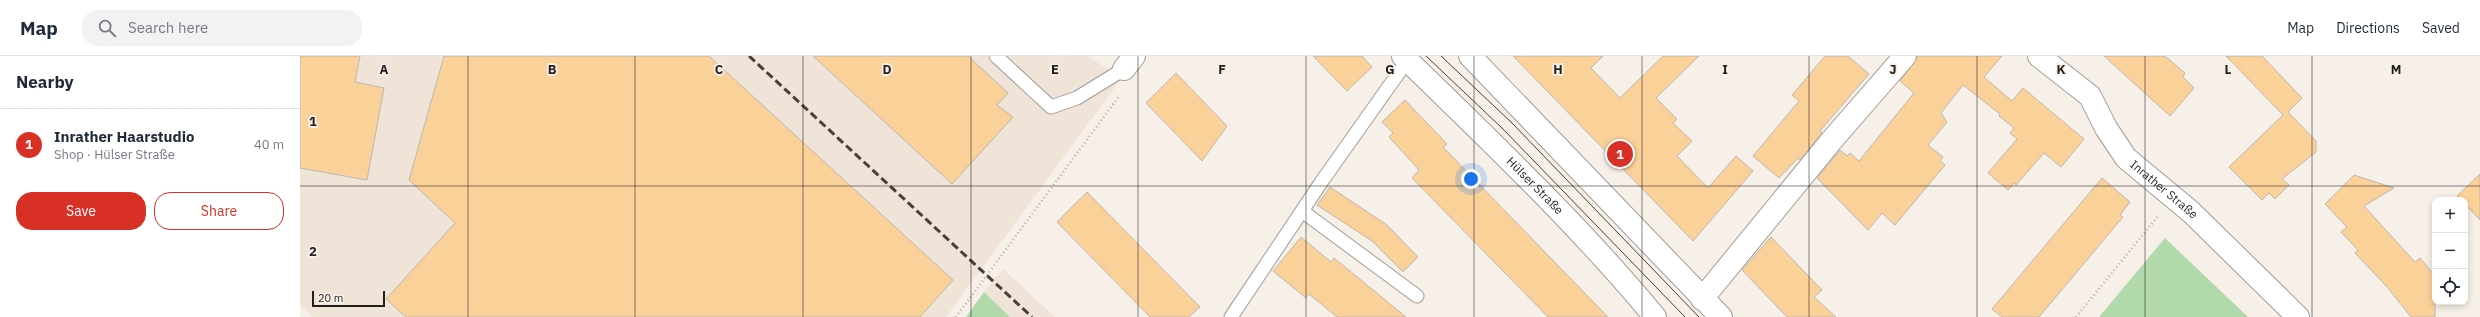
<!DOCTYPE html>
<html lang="en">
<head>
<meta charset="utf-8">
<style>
	body { margin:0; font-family:"IBM Plex Sans",sans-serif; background:#f2f2f3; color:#1f2937 }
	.controls { position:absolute; right:12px; bottom:12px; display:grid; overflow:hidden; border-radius:8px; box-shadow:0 2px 6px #0003 }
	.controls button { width:36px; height:36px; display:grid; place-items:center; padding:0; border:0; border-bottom:1px solid #e0e1e3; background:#fff; color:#1f2937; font:20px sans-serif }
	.scale { position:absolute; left:12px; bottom:10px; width:73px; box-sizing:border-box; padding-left:4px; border:2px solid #221f1d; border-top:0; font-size:11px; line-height:14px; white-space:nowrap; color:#221f1d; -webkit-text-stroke:3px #f7f0e9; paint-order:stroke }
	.you { position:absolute; left:1171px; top:123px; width:14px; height:14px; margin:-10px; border:3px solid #fff; border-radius:50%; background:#1a73e8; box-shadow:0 0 0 6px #1a73e833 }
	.badge { display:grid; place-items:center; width:26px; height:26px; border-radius:50%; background:#d93025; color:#fff; font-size:13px; font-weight:700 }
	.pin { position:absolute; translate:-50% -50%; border:2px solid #fff; box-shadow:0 1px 4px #0006 }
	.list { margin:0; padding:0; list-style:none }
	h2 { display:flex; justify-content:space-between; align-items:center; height:52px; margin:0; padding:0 16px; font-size:17px }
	h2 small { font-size:13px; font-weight:400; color:#747a83 }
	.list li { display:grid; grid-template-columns:26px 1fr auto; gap:12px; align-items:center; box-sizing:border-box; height:72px; padding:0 16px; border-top:1px solid #e0e1e3 }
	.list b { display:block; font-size:15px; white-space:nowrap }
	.list p { margin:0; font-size:13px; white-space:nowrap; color:#747a83 }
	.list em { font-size:13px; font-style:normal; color:#747a83 }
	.actions { display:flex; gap:8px; padding:12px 16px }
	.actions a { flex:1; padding:9px 0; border:1px solid #d93025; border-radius:16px; text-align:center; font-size:14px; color:#d93025 }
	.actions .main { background:#d93025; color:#fff }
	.icon { flex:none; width:22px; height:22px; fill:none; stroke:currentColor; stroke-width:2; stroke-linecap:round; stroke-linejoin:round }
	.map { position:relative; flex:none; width:2180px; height:261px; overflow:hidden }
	header { display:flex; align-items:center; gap:24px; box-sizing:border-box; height:56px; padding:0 20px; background:#fff; border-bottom:1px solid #e0e1e3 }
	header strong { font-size:19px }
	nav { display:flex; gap:22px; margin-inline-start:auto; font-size:14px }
	.search { width:280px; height:36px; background:#f2f2f3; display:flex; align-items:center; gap:10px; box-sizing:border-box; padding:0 14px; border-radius:16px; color:#747a83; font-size:15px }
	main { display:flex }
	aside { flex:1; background:#fff }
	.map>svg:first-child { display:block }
</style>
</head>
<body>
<header>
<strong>Map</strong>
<div class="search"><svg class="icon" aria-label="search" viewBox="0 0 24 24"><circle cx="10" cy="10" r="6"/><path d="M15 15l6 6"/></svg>Search here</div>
<nav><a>Map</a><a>Directions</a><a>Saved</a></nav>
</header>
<main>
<aside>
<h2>Nearby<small></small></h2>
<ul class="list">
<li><span class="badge">1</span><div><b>Inrather Haarstudio</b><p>Shop · Hülser Straße</p></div><em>40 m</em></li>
</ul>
<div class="actions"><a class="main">Save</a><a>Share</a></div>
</aside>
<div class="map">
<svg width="2180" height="261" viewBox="0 0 2180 261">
	<rect width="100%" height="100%" fill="#f7f0e9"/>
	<path fill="#f0e3d7" d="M 0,0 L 788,0 L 821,23 L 646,261 L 13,261 L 0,249 Z
		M 703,213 L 755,261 L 710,261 L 684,236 Z"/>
	<path fill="#b2d9ab" d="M 1865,182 L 1948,261 L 1799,261 Z
		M 684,236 L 710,261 L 666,261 Z"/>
	<path fill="#fbd19a" stroke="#bcb7b0" d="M 0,0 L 60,0 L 55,26 L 84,32 L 67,124 L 0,112 Z
		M 144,0 L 409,0 L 653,224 L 620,261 L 106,261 L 86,243 L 155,167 L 109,124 Z
		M 513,0 L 668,0 L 708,37 L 697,49 L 713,61 L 652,128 Z
		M 1013,0 L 1062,0 L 1072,11 L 1047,35 Z
		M 1213,0 L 1303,0 L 1291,12 L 1320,42 L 1363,0 L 1399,0 L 1356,42 L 1377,63 L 1373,67 L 1392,85 L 1377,100 L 1408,132 L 1436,100 L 1453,115 L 1393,185 Z
		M 1525,0 L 1548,0 L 1569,18 L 1520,75 L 1522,77 L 1500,104 L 1498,102 L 1479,122 L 1453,100 L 1499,45 L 1492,39 Z
		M 1618,0 L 1702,0 L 1684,21 L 1712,45 L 1723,32 L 1784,83 L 1761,111 L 1744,97 L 1716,129 L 1714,127 L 1708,134 L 1688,117 L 1717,83 L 1710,77 L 1714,72 L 1699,60 L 1700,58 L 1663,29 L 1641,57 L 1647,66 L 1628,89 L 1643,101 L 1640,105 L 1645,109 L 1595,169 L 1582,157 L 1568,174 L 1517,122 L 1540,94 L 1547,100 L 1550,97 L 1559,105 L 1614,37 L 1600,25 Z
		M 1804,0 L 1865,0 L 1885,17 L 1883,21 L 1894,32 L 1870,60 Z
		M 1926,0 L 1962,0 L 2002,42 L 1988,56 L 2016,85 L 2016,96 L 1982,123 L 1989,129 L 1975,143 L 1969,137 L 1962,144 L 1929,111 L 1983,59 Z
		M 876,17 L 927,70 L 902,105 L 846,47 Z
		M 1105,44 L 1147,88 L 1143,91 L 1308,261 L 1248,261 L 1112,122 L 1119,114 L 1089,81 L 1093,77 L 1082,66 Z
		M 2180,118 L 2180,164 L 2165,148 L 2165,144 L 2161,144 L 2157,140 Z
		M 2054,119 L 2094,132 L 2064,150 L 2115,206 L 2120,202 L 2135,220 L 2135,261 L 2111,261 L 2088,232 L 2055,197 L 2058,194 L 2041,176 L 2047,171 L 2025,148 Z
		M 1802,122 L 1830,146 L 1820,159 L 1823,161 L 1739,261 L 1702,261 L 1692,253 Z
		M 1030,131 L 1087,169 L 1118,201 L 1103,216 L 1072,185 L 1017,149 Z
		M 787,136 L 900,251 L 889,261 L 850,261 L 757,166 Z
		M 1001,181 L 1031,206 L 1034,202 L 1106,261 L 1037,261 L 1009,238 L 1006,242 L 973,215 Z
		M 1471,181 L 1522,234 L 1514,241 L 1536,261 L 1487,261 L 1442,214 Z"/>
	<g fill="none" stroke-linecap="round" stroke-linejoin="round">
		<g stroke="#a29c96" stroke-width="15">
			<path id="lane" d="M 696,0 L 751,51 L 777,42 L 824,13
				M 1002,155 L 1117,240
				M 931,261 L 1022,125 L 1107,5"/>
		</g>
		<g stroke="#a29c96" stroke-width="24">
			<g id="street">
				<path id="s1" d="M 1739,0 L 1790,40 L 1806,72 L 1826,102 L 1891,156 L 1998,261"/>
				<path d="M 824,13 L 834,0"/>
				<path d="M 1402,243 L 1532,84 L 1605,0"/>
			</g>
		</g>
		<g stroke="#a29c96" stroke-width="24">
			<g id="secondary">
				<path id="s2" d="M 1103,0 C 1189,84 1278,168 1355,261"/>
				<path d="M 1170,0 L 1421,261"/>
			</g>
		</g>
		<path stroke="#b4aea9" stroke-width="2.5" stroke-dasharray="1 3" stroke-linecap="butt" d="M 656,261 L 820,39
			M 1776,261 L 1859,159"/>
		<use href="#lane" stroke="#fff" stroke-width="13"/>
		<use href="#street" stroke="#fff" stroke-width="22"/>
		<use href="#secondary" stroke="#fff" stroke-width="22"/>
		<path stroke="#45413e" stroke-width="1" d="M 1126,0 L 1203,73 L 1385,261
			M 1141,0 L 1212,67 L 1399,261"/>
		<path stroke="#45413e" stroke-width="3" stroke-dasharray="8 4" stroke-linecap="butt" d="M 449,0 L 732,261"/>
	</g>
	<path fill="none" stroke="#221f1d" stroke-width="1" stroke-opacity="0.55" d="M 168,0 L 168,261M 335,0 L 335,261M 503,0 L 503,261M 671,0 L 671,261M 838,0 L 838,261M 1006,0 L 1006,261M 1174,0 L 1174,261M 1342,0 L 1342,261M 1509,0 L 1509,261M 1677,0 L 1677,261M 1845,0 L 1845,261M 2012,0 L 2012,261M 0,130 L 2180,130"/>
	<g text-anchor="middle" stroke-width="3.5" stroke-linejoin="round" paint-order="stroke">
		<g font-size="12" fill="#221f1d" stroke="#f7f0e9">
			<text dy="4" stroke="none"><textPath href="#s2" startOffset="185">Hülser Straße</textPath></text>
			<text dy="4" stroke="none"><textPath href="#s1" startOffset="186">Inrather Straße</textPath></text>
		</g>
	</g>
	<g font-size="13" text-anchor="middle" font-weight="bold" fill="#221f1d" stroke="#f7f0e9" stroke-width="3.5" stroke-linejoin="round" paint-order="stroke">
		<text x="84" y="18">A</text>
		<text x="252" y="18">B</text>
		<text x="419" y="18">C</text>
		<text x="587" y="18">D</text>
		<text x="755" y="18">E</text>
		<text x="922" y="18">F</text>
		<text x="1090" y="18">G</text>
		<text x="1258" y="18">H</text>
		<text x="1425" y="18">I</text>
		<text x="1593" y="18">J</text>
		<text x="1761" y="18">K</text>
		<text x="1928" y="18">L</text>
		<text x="2096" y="18">M</text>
		<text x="13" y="70">1</text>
		<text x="13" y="200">2</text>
	</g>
</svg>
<div class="controls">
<button>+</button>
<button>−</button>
<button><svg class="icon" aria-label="locate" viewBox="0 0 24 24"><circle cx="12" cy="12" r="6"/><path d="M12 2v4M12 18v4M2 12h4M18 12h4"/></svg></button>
</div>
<div class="scale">20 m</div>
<div class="you"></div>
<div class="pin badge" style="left:1320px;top:98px">1</div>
</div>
</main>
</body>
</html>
